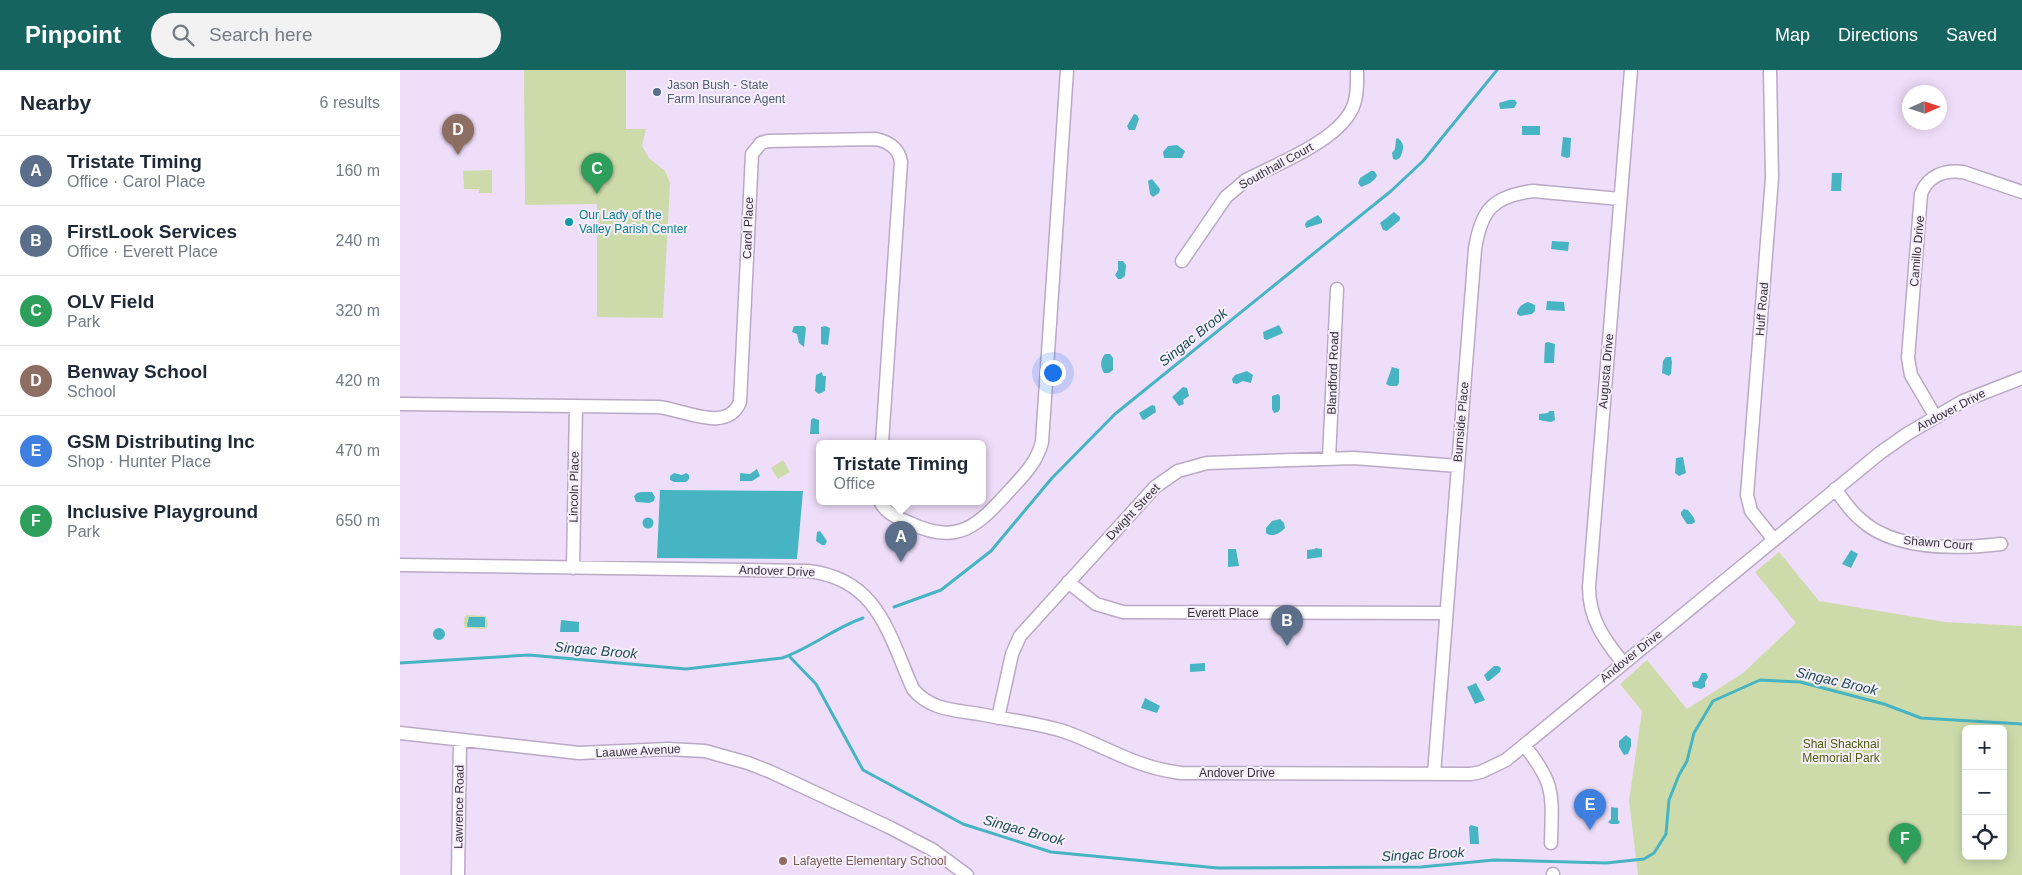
<!DOCTYPE html>
<html lang="en">
<head>
<meta charset="utf-8">
<style>
	body { margin:0; font-family:Helvetica,sans-serif; background:#f2f2f3; color:#1f2937 }
	.controls { position:absolute; right:15px; bottom:15px; display:grid; overflow:hidden; border-radius:8px; box-shadow:0 2px 12px #0003 }
	.controls button { width:45px; height:45px; display:grid; place-items:center; padding:0; border:0; border-bottom:1px solid #e0e1e3; background:#fff; color:#1f2937; font:25px sans-serif }
	.compass { position:absolute; left:1502px; top:15px; width:45px; height:45px; border-radius:50%; background:#fff; box-shadow:0 2px 12px #0003; rotate:87deg }
	.you { position:absolute; left:652px; top:302px; width:18px; height:18px; margin:-12px; border:4px solid #fff; border-radius:50%; background:#1a73e8; box-shadow:0 0 0 8px #1a73e833 }
	.badge { display:grid; place-items:center; width:32px; height:32px; border-radius:50%; background:#16645f; color:#fff; font-size:16px; font-weight:700 }
	.pin { position:absolute; translate:-50% -41px; filter:drop-shadow(0 1px 2px #0008) }
	.pin::after { content:''; position:absolute; top:26px; width:18px; height:15px; background:inherit; clip-path:polygon(0 0,100% 0,50% 100%) }
	.popup { position:absolute; left:416px; top:370px; width:170px; height:65px; box-sizing:border-box; display:grid; place-content:center; border-radius:8px; background:#fff; filter:drop-shadow(0 1px 4px #0005); font-size:16px; white-space:nowrap; color:#747a83 }
	.popup b { font-size:19px; color:#1f2937 }
	.popup::after { content:''; position:absolute; left:50%; top:100%; margin-left:-10px; border:10px solid transparent; border-top-color:#fff }
	.list { margin:0; padding:0; list-style:none }
	h2 { display:flex; justify-content:space-between; align-items:center; height:65px; margin:0; padding:0 20px; font-size:21px }
	h2 small { font-size:16px; font-weight:400; color:#747a83 }
	.list li { display:grid; grid-template-columns:32px 1fr auto; gap:15px; align-items:center; box-sizing:border-box; height:70px; padding:0 20px; border-top:1px solid #e0e1e3 }
	.list b { display:block; font-size:19px; white-space:nowrap }
	.list p { margin:0; font-size:16px; white-space:nowrap; color:#747a83 }
	.list em { font-size:16px; font-style:normal; color:#747a83 }
	.icon { flex:none; width:28px; height:28px; fill:none; stroke:currentColor; stroke-width:2; stroke-linecap:round; stroke-linejoin:round }
	.map { position:relative; flex:none; width:1622px; height:805px; overflow:hidden }
	header { display:flex; align-items:center; gap:30px; box-sizing:border-box; height:70px; padding:0 25px; background:#16645f; color:#fff }
	header strong { font-size:24px }
	nav { display:flex; gap:28px; margin-inline-start:auto; font-size:18px }
	.search { width:350px; height:45px; background:#f2f2f3; display:flex; align-items:center; gap:12px; box-sizing:border-box; padding:0 18px; border-radius:28px; color:#747a83; font-size:19px }
	main { display:flex }
	aside { flex:1; background:#fff }
	.map>svg:first-child { display:block }
</style>
</head>
<body>
<header>
<strong>Pinpoint</strong>
<div class="search"><svg class="icon" aria-label="search" viewBox="0 0 24 24"><circle cx="10" cy="10" r="6"/><path d="M15 15l6 6"/></svg>Search here</div>
<nav><a>Map</a><a>Directions</a><a>Saved</a></nav>
</header>
<main>
<aside>
<h2>Nearby<small>6 results</small></h2>
<ul class="list">
<li><span class="badge" style="background:#5c6f8a">A</span><div><b>Tristate Timing</b><p>Office · Carol Place</p></div><em>160 m</em></li>
<li><span class="badge" style="background:#5c6f8a">B</span><div><b>FirstLook Services</b><p>Office · Everett Place</p></div><em>240 m</em></li>
<li><span class="badge" style="background:#2e9e5b">C</span><div><b>OLV Field</b><p>Park</p></div><em>320 m</em></li>
<li><span class="badge" style="background:#8d6e63">D</span><div><b>Benway School</b><p>School</p></div><em>420 m</em></li>
<li><span class="badge" style="background:#3f7fe0">E</span><div><b>GSM Distributing Inc</b><p>Shop · Hunter Place</p></div><em>470 m</em></li>
<li><span class="badge" style="background:#2e9e5b">F</span><div><b>Inclusive Playground</b><p>Park</p></div><em>650 m</em></li>
</ul>
</aside>
<div class="map">
<svg width="1622" height="805" viewBox="0 0 1622 805">
	<rect width="100%" height="100%" fill="#efdefa"/>
	<path fill="#cddbab" fill-rule="evenodd" d="M 124,0 L 226,0 L 226,59 L 246,59 L 242,76 L 249,88 L 265,101 L 270,113 L 263,248 L 197,247 L 197,134 L 125,135 Z
		M 92,100 L 92,123 L 79,123 L 79,119 L 64,119 L 63,101 Z
		M 383,390 L 390,402 L 378,409 L 371,398 Z
		M 1379,482 L 1419,531 L 1545,552 L 1622,556 L 1622,805 L 1238,805 L 1229,731 L 1242,641 L 1220,614 L 1247,590 L 1287,639 L 1343,603 L 1396,553 L 1355,502 ZM 1566,659 L 1603,659 L 1603,786 L 1566,786 Z
		M 66,545 L 86,546 L 88,554 L 86,559 L 66,558 C 63,554 63,550 66,545 Z"/>
	<path fill="#47b4c4" d="M 1109,30 L 1115,30 L 1117,33 L 1114,38 L 1100,39 L 1099,33 Z
		M 734,44 L 737,45 L 739,49 L 735,60 L 729,60 L 727,56 Z
		M 1122,56 L 1140,56 L 1140,65 L 1122,65 Z
		M 1163,67 L 1171,68 L 1170,87 L 1167,88 L 1161,86 Z
		M 998,68 C 1006,75 1003,80 1000,88 L 996,90 L 993,89 L 992,83 L 995,79 L 996,69 Z
		M 777,75 L 785,81 L 782,88 L 764,88 L 763,82 L 768,76 Z
		M 971,101 L 974,101 L 977,105 C 975,112 966,115 961,117 L 958,113 L 960,108 Z
		M 1432,103 L 1442,103 L 1441,121 L 1431,121 Z
		M 752,109 L 760,119 L 759,123 L 753,127 L 750,124 L 748,111 Z
		M 994,142 L 1000,147 L 1000,150 L 987,161 L 983,160 L 980,153 Z
		M 918,145 L 922,150 L 922,153 L 906,158 L 905,154 L 907,151 Z
		M 1152,171 L 1169,172 L 1168,181 L 1151,179 Z
		M 718,191 L 723,191 L 726,195 L 725,206 L 721,209 L 718,209 L 715,205 L 718,200 Z
		M 1147,231 L 1164,232 L 1165,241 L 1146,240 Z
		M 1128,232 L 1135,235 L 1135,241 L 1132,244 L 1120,246 L 1117,244 C 1117,238 1122,234 1128,232 Z
		M 879,255 L 883,263 L 867,270 L 864,269 L 863,262 Z
		M 394,256 L 404,256 L 406,258 L 404,277 L 399,273 L 397,264 L 392,262 Z
		M 425,256 L 430,258 L 428,275 L 421,274 L 421,257 Z
		M 1148,272 L 1155,274 L 1154,293 L 1144,293 L 1145,273 Z
		M 705,284 L 710,284 L 713,288 L 713,300 L 709,303 L 704,303 C 700,297 700,290 705,284 Z
		M 1266,287 L 1271,287 L 1272,292 L 1271,304 L 1269,306 L 1262,303 L 1263,291 Z
		M 992,297 L 999,299 L 999,313 L 997,316 L 990,316 L 986,314 Z
		M 847,301 L 853,305 L 851,313 L 843,311 L 837,314 L 833,313 L 832,309 L 835,305 Z
		M 422,302 L 423,306 L 426,306 L 425,321 L 419,324 L 415,321 L 416,305 Z
		M 783,317 L 787,318 L 789,326 L 783,330 L 784,334 L 779,336 L 772,327 Z
		M 878,324 L 880,326 L 880,339 L 878,342 L 874,343 L 872,339 L 872,326 Z
		M 752,335 L 755,336 L 756,342 L 744,350 L 742,349 L 739,343 Z
		M 1149,341 L 1154,341 L 1155,350 L 1151,352 L 1139,350 L 1139,344 L 1148,343 Z
		M 413,348 L 419,350 L 419,364 L 410,364 L 411,350 Z
		M 1283,387 L 1286,403 L 1279,406 L 1275,403 L 1276,388 Z
		M 357,399 L 360,406 L 352,411 L 340,411 L 340,403 L 350,404 Z
		M 274,403 L 282,405 L 286,403 L 289,405 L 289,409 L 286,412 L 274,412 L 270,410 L 270,406 Z
		M 260,420 L 403,421 L 397,489 L 257,488 Z
		M 241,422 L 252,422 L 255,427 L 254,431 L 249,433 L 236,432 L 234,426 L 237,423 Z
		M 1284,439 L 1288,440 L 1294,448 L 1295,452 L 1292,454 L 1287,454 L 1281,445 L 1281,442 Z
		M242.5 453a5.5 5.5 0 1 1 11 0a5.5 5.5 0 1 1-11 0Z
		M 880,449 L 884,453 L 885,458 C 881,463 872,468 866,463 L 866,458 L 872,451 Z
		M 417,462 L 420,461 L 427,471 L 425,475 L 422,475 L 416,471 Z
		M 915,478 L 922,479 L 922,487 L 907,489 L 907,480 L 915,479 Z
		M 828,479 L 836,479 L 839,496 L 828,497 Z
		M 1451,480 L 1458,484 L 1451,498 L 1442,494 Z
		M 69,547 L 85,547 L 85,557 L 68,557 L 67,555 Z
		M 161,550 L 179,552 L 179,562 L 160,562 Z
		M33 564a6 6 0 1 1 12 0a6 6 0 1 1-12 0Z
		M 805,593 L 805,601 L 790,602 L 790,594 Z
		M 1094,596 L 1098,596 L 1101,598 L 1100,602 L 1089,611 L 1087,611 L 1084,605 Z
		M 1302,603 L 1306,603 L 1308,607 L 1305,612 L 1305,617 L 1301,619 L 1293,617 L 1292,612 L 1298,611 Z
		M 1076,613 L 1085,630 L 1075,634 L 1067,617 Z
		M 745,628 L 760,636 L 757,643 L 741,638 Z
		M 1226,665 L 1231,669 L 1231,676 L 1228,684 L 1224,685 L 1219,677 L 1219,671 Z
		M 1211,737 L 1218,738 L 1218,750 L 1220,752 L 1218,754 L 1211,754 L 1208,752 L 1211,749 Z
		M 1071,755 L 1078,757 L 1079,774 L 1070,774 L 1069,757 Z"/>
	<g fill="none" stroke-linecap="round" stroke-linejoin="round">
		<path stroke="#47b4c4" stroke-width="3" d="M 494,537 L 541,520 L 591,481 L 652,408 L 715,344 L 991,121 L 1023,91 L 1097,0
			M 389,586 L 416,614 L 463,700 L 563,754 L 651,782 L 818,798 L 1021,797 L 1094,790 L 1206,793 L 1244,789 L 1254,783 L 1266,764 L 1269,730 L 1279,705 L 1287,691 L 1294,663 L 1313,631 L 1360,610 L 1400,612 L 1484,634 L 1521,648 L 1622,654
			M 0,593 L 129,585 L 286,599 L 382,588 C 411,578 434,558 463,548"/>
		<g stroke="#b9a9c4" stroke-width="15">
			<path id="minor" d="M 1370,0 L 1372,108 L 1347,425 L 1351,441 L 1374,470
				M 782,191 L 826,127 L 846,110 C 877,94 943,69 954,34 C 958,23 957,12 957,0
				M 0,334 L 258,337 C 283,339 327,364 340,332 L 352,84 L 361,73 L 368,71 L 476,69 C 489,72 499,78 501,92 L 482,373
				M 1535,346 L 1511,305 L 1508,288 L 1521,124 C 1528,105 1545,100 1563,102 L 1622,122
				M 929,388 L 937,219
				M 1435,419 C 1443,429 1450,441 1460,449 C 1494,481 1558,479 1601,474
				M 480,431 C 485,443 498,448 510,453 C 559,477 579,454 611,419 C 624,405 637,392 642,372 L 667,0
				M 0,495 L 408,501 C 478,509 488,563 513,619 C 530,640 555,640 579,644 C 608,650 638,653 666,662 C 707,677 734,697 781,703 L 1071,704 L 1081,702 L 1106,690 L 1480,383 L 1507,364 L 1563,331 L 1622,308
				M 173,498 L 176,336
				M 668,512 L 696,534 L 723,542 L 1046,543
				M 1223,593 C 1204,569 1189,549 1189,517 L 1231,0
				M 598,648 L 612,584 L 620,566 L 755,417 L 778,401 L 807,393 L 954,388 L 1058,396
				M 0,663 L 179,683 L 268,679 L 305,681 L 348,693 L 371,702 L 489,757 L 533,780 L 567,805
				M 1124,675 C 1156,715 1152,724 1151,773
				M 1034,704 L 1075,179 C 1081,140 1093,126 1133,121 L 1220,129
				M 58,805 L 60,670
				M 1153,805 L 1153,804"/>
		</g>
		<use href="#minor" stroke="#fff" stroke-width="12"/>
	</g>
	<circle fill="#5c6f8a" stroke="#f6effb" stroke-width="2" cx="257" cy="22" r="5"/>
	<circle fill="#0f9aa8" stroke="#f6effb" stroke-width="2" cx="169" cy="152" r="5"/>
	<circle fill="#8d6e63" stroke="#f6effb" stroke-width="2" cx="383" cy="791" r="5"/>
	<g text-anchor="middle" stroke-width="4" stroke-linejoin="round" paint-order="stroke">
		<g font-size="12" fill="#4e5e75" stroke="#f6effb" text-anchor="start">
			<text x="267" y="19">Jason Bush - State<tspan x="267" dy="14">Farm Insurance Agent</tspan></text>
		</g>
		<g font-size="12" fill="#38323d" stroke="#f6effb">
			<text transform="translate(876 96) rotate(-29)" y="4">Southhall Court</text>
			<text transform="translate(348 158) rotate(-88)" y="4">Carol Place</text>
			<text transform="translate(1517 181) rotate(-85)" y="4">Camillo Drive</text>
			<text transform="translate(1362 239) rotate(-85)" y="4">Huff Road</text>
			<text transform="translate(1206 301) rotate(-85)" y="4">Augusta Drive</text>
			<text transform="translate(933 303) rotate(-88)" y="4">Blandford Road</text>
			<text transform="translate(1551 340) rotate(-28)" y="4">Andover Drive</text>
			<text transform="translate(1061 352) rotate(-85)" y="4">Burnside Place</text>
			<text transform="translate(174 417) rotate(-89)" y="4">Lincoln Place</text>
			<text transform="translate(733 442) rotate(-47)" y="4">Dwight Street</text>
			<text transform="translate(1538 473) rotate(5)" y="4">Shawn Court</text>
			<text transform="translate(377 501) rotate(2)" y="4">Andover Drive</text>
			<text x="823" y="547">Everett Place</text>
			<text transform="translate(1231 586) rotate(-39)" y="4">Andover Drive</text>
			<text transform="translate(238 681) rotate(-3)" y="4">Laauwe Avenue</text>
			<text x="837" y="707">Andover Drive</text>
			<text transform="translate(59 737) rotate(-89)" y="4">Lawrence Road</text>
		</g>
		<g font-size="12" fill="#0d838f" stroke="#f6effb" text-anchor="start">
			<text x="179" y="149">Our Lady of the<tspan x="179" dy="14">Valley Parish Center</tspan></text>
		</g>
		<g font-size="12" fill="#4d5d09" stroke="#f6effb">
			<text x="1441" y="678">Shai Shacknai<tspan x="1441" dy="14">Memorial Park</tspan></text>
		</g>
		<g font-size="12" fill="#785e54" stroke="#f6effb" text-anchor="start">
			<text x="393" y="795">Lafayette Elementary School</text>
		</g>
		<g font-size="14" font-style="italic" fill="#215057" stroke="#f6effb">
			<text transform="translate(793 267) rotate(-39)" y="5">Singac Brook</text>
			<text transform="translate(196 580) rotate(5)" y="5">Singac Brook</text>
			<text transform="translate(1437 611) rotate(13)" y="5">Singac Brook</text>
			<text transform="translate(624 760) rotate(15)" y="5">Singac Brook</text>
			<text transform="translate(1023 784) rotate(-3)" y="5">Singac Brook</text>
		</g>
	</g>
</svg>
<div class="controls">
<button>+</button>
<button>−</button>
<button><svg class="icon" aria-label="locate" viewBox="0 0 24 24"><circle cx="12" cy="12" r="6"/><path d="M12 2v4M12 18v4M2 12h4M18 12h4"/></svg></button>
</div>
<svg class="compass" viewBox="-18 -18 36 36"><path d="M0-13l5 13h-10z" fill="#e53935"/><path d="M0 13l5-13h-10z" fill="#747a83"/></svg>
<div class="you"></div>
<div class="pin badge" style="left:501px;top:492px;background:#5c6f8a">A</div>
<div class="popup"><b>Tristate Timing</b>Office</div>
<div class="pin badge" style="left:887px;top:576px;background:#5c6f8a">B</div>
<div class="pin badge" style="left:197px;top:124px;background:#2e9e5b">C</div>
<div class="pin badge" style="left:58px;top:85px;background:#8d6e63">D</div>
<div class="pin badge" style="left:1190px;top:760px;background:#3f7fe0">E</div>
<div class="pin badge" style="left:1505px;top:794px;background:#2e9e5b">F</div>
</div>
</main>
</body>
</html>
